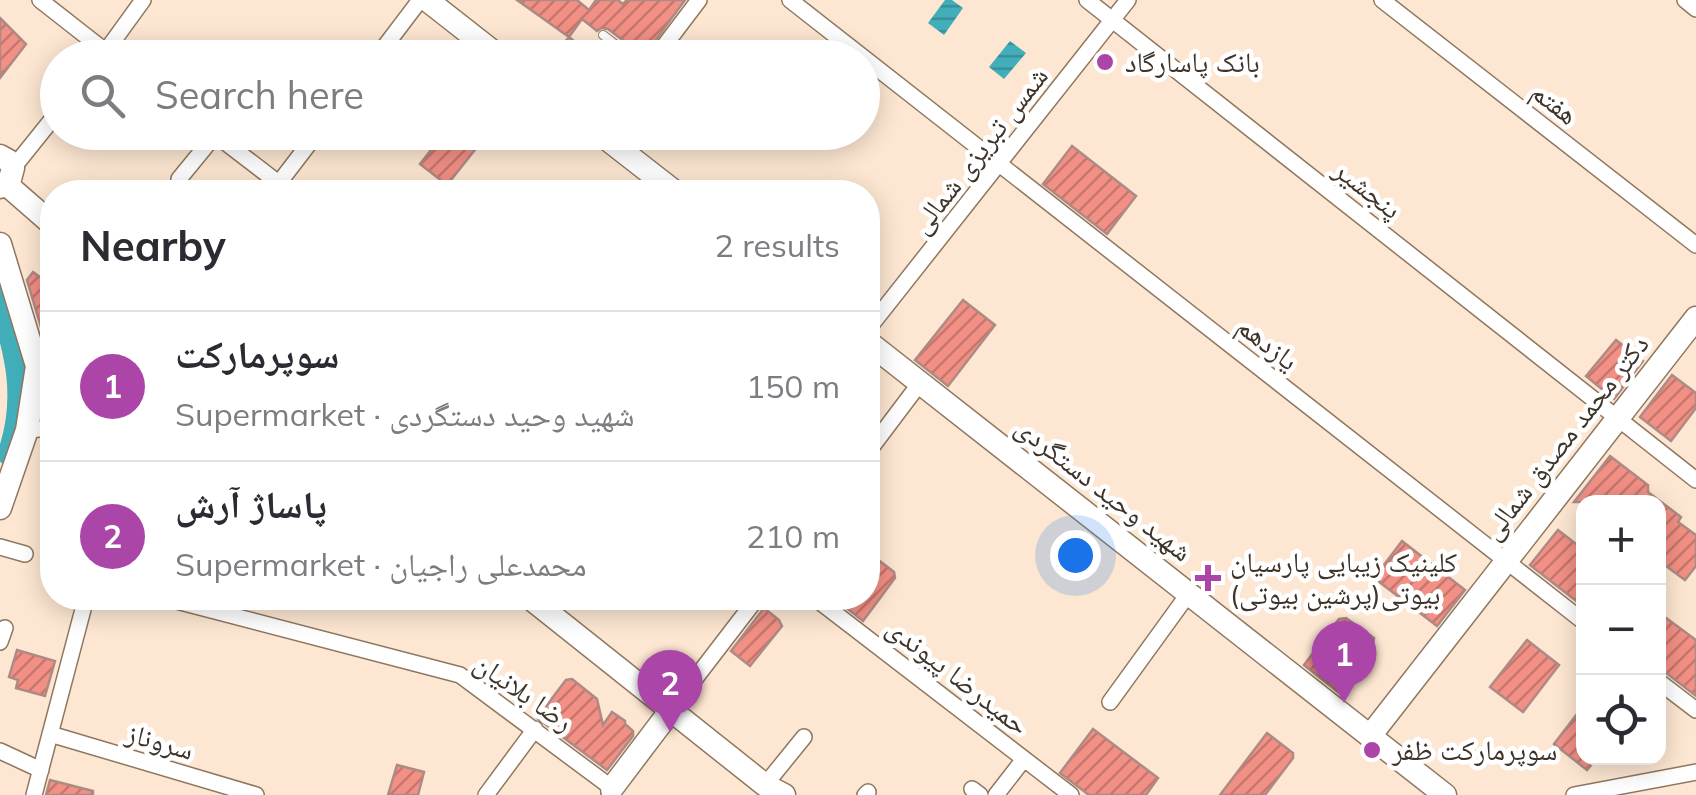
<!DOCTYPE html>
<html lang="en">
<head>
<meta charset="utf-8">
<style>
	body { margin:0; font-family:Mulish,"Noto Naskh Arabic",sans-serif; background:#f2f2f3; color:#2b2b33 }
	.controls { position:absolute; right:30px; bottom:30px; display:grid; overflow:hidden; border-radius:20px; box-shadow:0 5px 25px #0003 }
	.controls button { width:90px; height:90px; display:grid; place-items:center; padding:0; border:0; border-bottom:2px solid #e1e1e2; background:#fff; color:#2b2b33; font:50px sans-serif }
	.you { position:absolute; left:1075px; top:555px; width:35px; height:35px; margin:-25px; border:8px solid #fff; border-radius:50%; background:#1a73e8; box-shadow:0 0 0 15px #1a73e833 }
	.badge { display:grid; place-items:center; width:65px; height:65px; border-radius:50%; background:#ac45a8; color:#fff; font-size:32px; font-weight:700 }
	.pin { position:absolute; translate:-50% -82px; filter:drop-shadow(0 2px 5px #0008) }
	.pin::after { content:''; position:absolute; top:52px; width:35px; height:30px; background:inherit; clip-path:polygon(0 0,100% 0,50% 100%) }
	.list { margin:0; padding:0; list-style:none }
	h2 { display:flex; justify-content:space-between; align-items:center; height:130px; margin:0; padding:0 40px; font-size:42px }
	h2 small { font-size:32px; font-weight:400; color:#7c7c81 }
	.list li { display:grid; grid-template-columns:65px 1fr auto; gap:30px; align-items:center; box-sizing:border-box; height:150px; padding:0 40px; border-top:2px solid #e1e1e2 }
	.list b { display:block; font-size:38px; white-space:nowrap }
	.list p { margin:0; font-size:32px; white-space:nowrap; color:#7c7c81 }
	.list em { font-size:32px; font-style:normal; color:#7c7c81 }
	.icon { flex:none; width:55px; height:55px; fill:none; stroke:currentColor; stroke-width:2; stroke-linecap:round; stroke-linejoin:round }
	.map { position:relative; flex:none; width:1696px; height:795px; overflow:hidden }
	.search { position:absolute; background:#fff; box-shadow:0 5px 25px #0003; left:40px; top:40px; width:840px; height:110px; display:flex; align-items:center; gap:25px; box-sizing:border-box; padding:0 35px; border-radius:55px; color:#7c7c81; font-size:38px }
	.panel { position:absolute; background:#fff; box-shadow:0 5px 25px #0003; left:40px; top:180px; width:840px; height:430px; border-radius:40px }
	.map>svg:first-child { display:block }
</style>
</head>
<body>
<div class="map">
<svg width="1696" height="795" viewBox="0 0 1696 795">
	<defs>
		<pattern id="water-rules" width="6" height="5" patternUnits="userSpaceOnUse" patternTransform="scale(2.5)"><rect width="6" height="5" fill="#42aeba"/><path d="M0 2.5h6" fill="none" stroke="#398e97"/></pattern>
		<pattern id="building-hatch" width="6" height="6" patternUnits="userSpaceOnUse" patternTransform="scale(2.5)"><rect width="6" height="6" fill="#f39085"/><path d="M-1 1l2-2M0 6l6-6M5 7l2-2" fill="none" stroke="#c6766d"/></pattern>
	</defs>
	<rect width="100%" height="100%" fill="#fde7d2"/>
	<path fill="url(#water-rules)" d="M 945,0 L 952,0 L 963,8 L 944,35 L 928,23 Z
		M 1010,41 L 1026,53 L 1004,79 L 989,67 Z"/>
	<g fill="none" stroke-linecap="round" stroke-linejoin="round">
		<path stroke="#42aeba" stroke-width="25" d="M 0,299 C 18,353 29,399 10,454"/>
	</g>
	<path fill="url(#building-hatch)" stroke="#ae8a85" stroke-width="2.5" d="M 517,0 L 577,0 L 589,10 L 596,0 L 618,0 L 623,4 L 627,0 L 685,0 L 644,56 L 608,29 L 601,28 L 597,31 L 582,19 L 569,37 Z
		M 0,18 L 26,44 L 0,78 Z
		M 569,37 L 586,51 L 581,58 L 552,58 Z
		M 445,132 L 489,132 L 447,185 L 420,164 Z
		M 1072,146 L 1136,196 L 1107,234 L 1043,184 Z
		M 33,272 L 52,286 L 52,323 L 43,334 L 27,280 Z
		M 963,300 L 995,325 L 948,386 L 915,360 Z
		M 1616,340 L 1643,361 L 1614,399 L 1586,376 Z
		M 1672,375 L 1696,393 L 1696,408 L 1671,441 L 1640,417 Z
		M 1610,456 L 1648,485 L 1648,492 L 1681,517 L 1678,522 L 1696,535 L 1696,566 L 1685,580 L 1658,560 L 1658,502 L 1574,502 Z
		M 1558,530 L 1584,550 L 1584,607 L 1530,565 Z
		M 1402,541 L 1465,590 L 1437,626 L 1374,578 Z
		M 868,552 L 894,572 L 895,578 L 863,621 L 834,598 L 868,598 Z
		M 764,608 L 779,620 L 782,626 L 750,666 L 731,651 Z
		M 1658,612 L 1696,640 L 1696,696 L 1665,672 L 1658,670 Z
		M 1346,618 L 1374,638 L 1373,645 L 1338,692 L 1304,665 L 1339,619 Z
		M 1527,640 L 1559,665 L 1523,712 L 1490,687 Z
		M 17,650 L 55,661 L 45,696 L 16,688 L 18,680 L 9,677 Z
		M 572,679 L 597,699 L 603,725 L 612,712 L 625,721 L 625,724 L 633,731 L 633,736 L 607,770 L 537,718 L 566,680 Z
		M 1584,705 L 1584,758 L 1597,758 L 1587,770 L 1554,744 Z
		M 1093,729 L 1158,778 L 1146,795 L 1089,795 L 1060,773 Z
		M 1267,733 L 1293,753 L 1293,758 L 1265,795 L 1220,795 Z
		M 397,765 L 424,772 L 418,795 L 388,795 Z
		M 50,780 L 93,791 L 93,795 L 46,795 Z"/>
	<g fill="none" stroke-linecap="round" stroke-linejoin="round">
		<g stroke="#8f775f" stroke-width="10">
			<path id="lane" d="M 603,35 L 633,58"/>
		</g>
		<g stroke="#8f775f" stroke-width="18">
			<path id="street" d="M 40,0 L 114,58
				M 790,0 L 1584,622
				M 1087,0 L 1696,480
				M 1382,0 L 1696,245
				M 1685,0 L 1696,9
				M 101,58 L 143,0
				M 376,58 L 420,0
				M 655,58 L 699,0
				M 212,132 L 290,192
				M 13,168 L 58,112
				M 179,179 L 215,135
				M 272,192 L 318,132
				M 868,329 L 1128,0
				M 27,430 L 52,428
				M 868,452 L 920,383
				M 0,547 L 25,554
				M 165,598 L 460,675 L 612,788 L 609,792
				M 815,598 L 1071,795
				M 0,642 L 5,628
				M 1658,681 L 1696,710
				M 1110,702 L 1189,593
				M 671,710 L 757,598
				M 50,734 L 256,795
				M 0,751 L 41,770
				M 765,785 L 804,737
				M 972,789 L 980,795
				M 34,795 L 86,598
				M 486,795 L 535,729
				M 865,795 L 868,792
				M 996,795 L 1024,759
				M 1574,795 L 1696,772"/>
		</g>
		<g stroke="#8f775f" stroke-width="25">
			<path id="secondary" d="M 427,0 L 501,58
				M 598,132 L 675,192
				M 0,156 L 9,161 L 13,168 L 10,179 L 0,187
				M 6,184 L 52,224
				M 0,244 L 37,366 L 27,430 L 0,508
				M 868,342 L 1445,795
				M 530,598 L 765,785 L 784,795
				M 1370,736 L 1696,318
				M 612,788 L 671,710"/>
		</g>
		<use href="#lane" stroke="#fff" stroke-width="8"/>
		<use href="#street" stroke="#fff" stroke-width="15"/>
		<use href="#secondary" stroke="#fff" stroke-width="22"/>
	</g>
	<g fill="#ac45a8" stroke="#fff" stroke-width="4">
		<circle cx="1105" cy="62" r="10"/>
		<path d="M1203 563h10v10h10v10h-10v10h-10v-10h-10v-10h10z"/>
		<circle cx="1372" cy="750" r="10"/>
	</g>
	<g text-anchor="middle" stroke-width="9" stroke-linejoin="round" paint-order="stroke">
		<g font-size="28" fill="#3e342a" stroke="#fff" text-anchor="start">
			<text x="1125" y="72">بانک پاسارگاد</text>
			<text x="1230" y="572">کلینیک زیبایی پارسیان<tspan x="1230" dy="32">بیوتی(پرشین بیوتی)</tspan></text>
			<text x="1392" y="760">سوپرمارکت ظفر</text>
		</g>
		<g font-size="28" fill="#3e342a" stroke="#fff">
			<text transform="translate(1555 103) rotate(38)" y="10">هفتم</text>
			<text transform="translate(979 150) rotate(-52)" y="10">شمس تبریزی شمالی</text>
			<text transform="translate(1368 189) rotate(38)" y="10">پنجشیر</text>
			<text transform="translate(1268 343) rotate(38)" y="10">یازدهم</text>
			<text transform="translate(1565 437) rotate(-52)" y="10">دکتر محمد مصدق شمالی</text>
			<text transform="translate(1104 489) rotate(38)" y="10">شهید وحید دستگردی</text>
			<text transform="translate(958 676) rotate(38)" y="10">حمیدرضا پیوندی</text>
			<text transform="translate(524 692) rotate(35)" y="10">رضا بلانیان</text>
			<text transform="translate(160 741) rotate(16)" y="10">سروناز</text>
		</g>
	</g>
</svg>
<div class="controls">
<button>+</button>
<button>−</button>
<button><svg class="icon" aria-label="locate" viewBox="0 0 24 24"><circle cx="12" cy="12" r="6"/><path d="M12 2v4M12 18v4M2 12h4M18 12h4"/></svg></button>
</div>
<div class="you"></div>
<div class="pin badge" style="left:1344px;top:703px">1</div>
<div class="pin badge" style="left:670px;top:732px">2</div>
<div class="search"><svg class="icon" aria-label="search" viewBox="0 0 24 24"><circle cx="10" cy="10" r="6"/><path d="M15 15l6 6"/></svg>Search here</div>
<section class="panel">
<h2>Nearby<small>2 results</small></h2>
<ul class="list">
<li><span class="badge">1</span><div><b>سوپرمارکت</b><p>Supermarket · شهید وحید دستگردی</p></div><em>150 m</em></li>
<li><span class="badge">2</span><div><b>پاساژ آرش</b><p>Supermarket · محمدعلی راجیان</p></div><em>210 m</em></li>
</ul>
</section>
</div>
</body>
</html>
